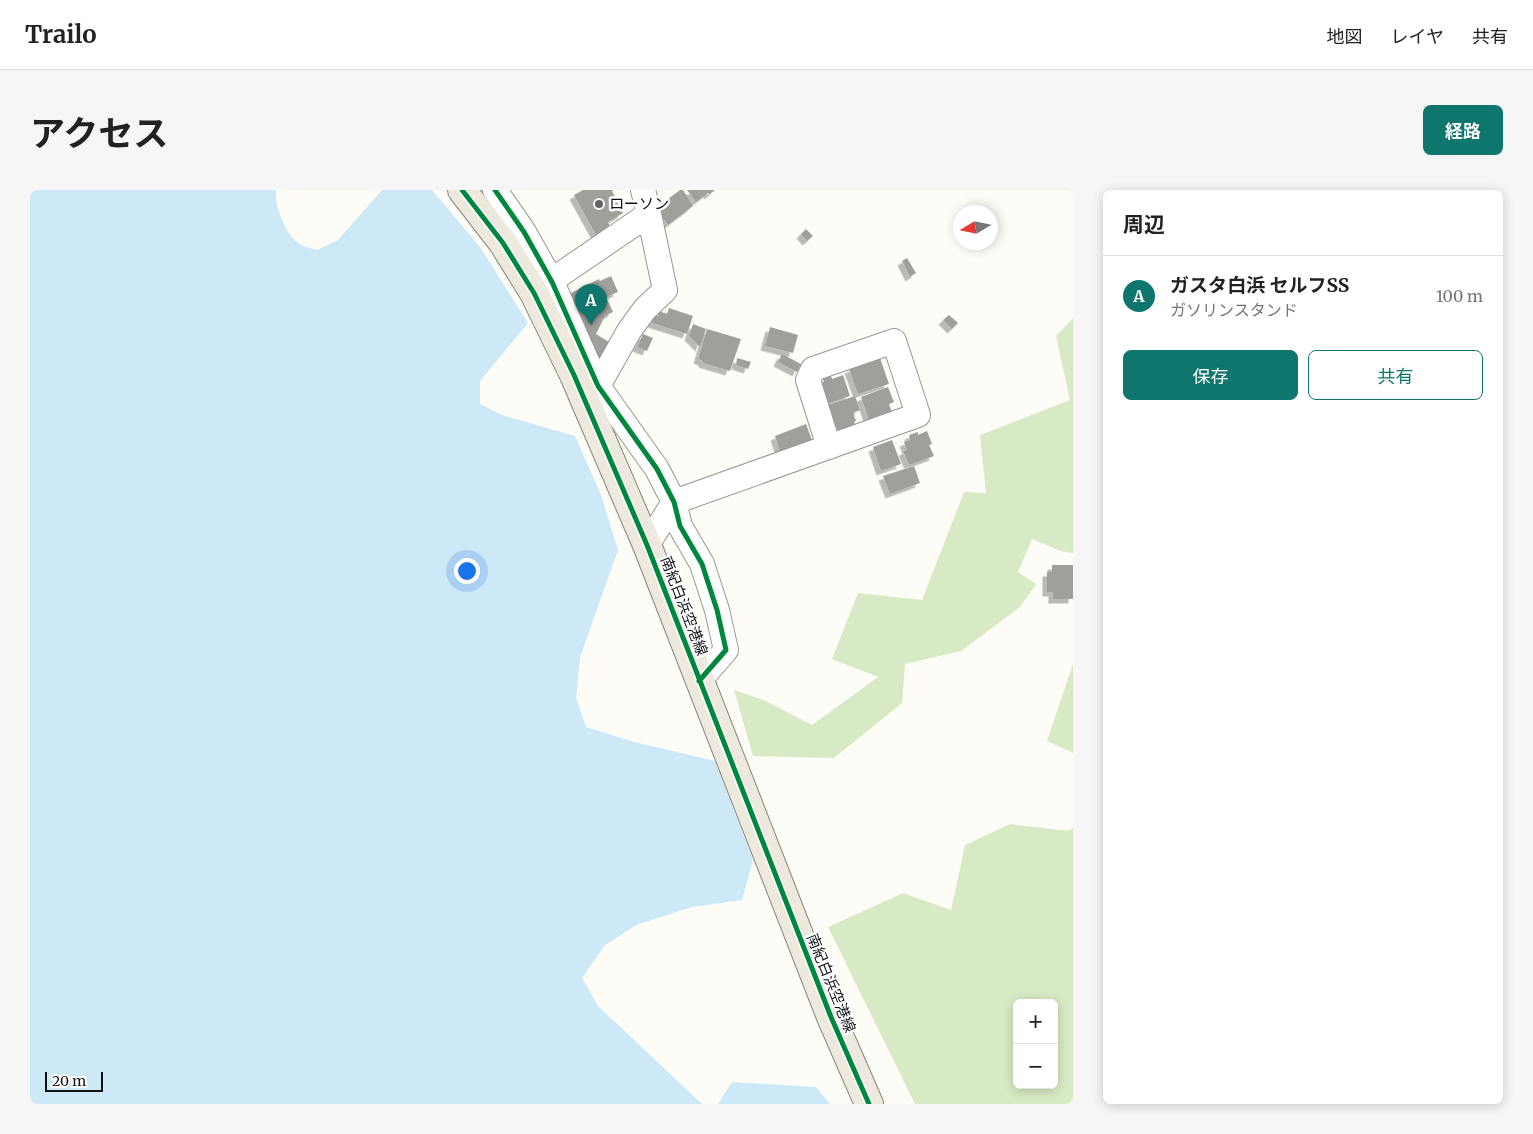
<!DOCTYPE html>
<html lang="ja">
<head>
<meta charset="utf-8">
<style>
	body { margin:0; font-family:Merriweather,"Noto Sans JP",serif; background:#f6f6f6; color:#222 }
	.controls { position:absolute; right:15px; bottom:15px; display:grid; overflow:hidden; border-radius:8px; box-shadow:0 2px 12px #0003 }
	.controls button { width:45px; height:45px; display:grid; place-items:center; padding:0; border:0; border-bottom:1px solid #e0e0e0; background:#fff; color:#222; font:25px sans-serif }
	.compass { position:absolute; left:923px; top:15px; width:45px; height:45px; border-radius:50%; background:#fff; box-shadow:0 2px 12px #0003; rotate:260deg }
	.scale { position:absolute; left:15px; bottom:12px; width:58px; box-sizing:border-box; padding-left:5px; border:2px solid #111; border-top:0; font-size:14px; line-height:18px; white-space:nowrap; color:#111; -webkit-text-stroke:4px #fff; paint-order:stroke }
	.you { position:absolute; left:436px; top:380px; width:18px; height:18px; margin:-12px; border:4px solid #fff; border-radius:50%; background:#1a73e8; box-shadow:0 0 0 8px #1a73e833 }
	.badge { display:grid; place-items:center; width:32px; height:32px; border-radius:50%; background:#0f766e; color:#fff; font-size:16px; font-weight:700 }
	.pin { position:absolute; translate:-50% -41px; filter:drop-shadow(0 1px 2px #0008) }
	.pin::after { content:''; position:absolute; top:26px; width:18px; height:15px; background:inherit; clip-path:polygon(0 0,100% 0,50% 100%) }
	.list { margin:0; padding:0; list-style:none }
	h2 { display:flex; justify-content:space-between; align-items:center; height:65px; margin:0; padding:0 20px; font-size:21px }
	h2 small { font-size:16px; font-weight:400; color:#767676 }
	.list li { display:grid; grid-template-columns:32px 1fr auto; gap:15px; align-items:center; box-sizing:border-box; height:80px; padding:0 20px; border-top:1px solid #e0e0e0 }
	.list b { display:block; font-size:19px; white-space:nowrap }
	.list p { margin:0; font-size:16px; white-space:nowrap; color:#767676 }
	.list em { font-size:16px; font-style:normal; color:#767676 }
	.actions { display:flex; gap:10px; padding:15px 20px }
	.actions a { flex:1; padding:11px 0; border:1px solid #0f766e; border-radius:8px; text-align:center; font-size:18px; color:#0f766e }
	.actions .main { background:#0f766e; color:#fff }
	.map { position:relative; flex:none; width:1043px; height:914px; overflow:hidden; border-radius:8px }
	header { display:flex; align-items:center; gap:30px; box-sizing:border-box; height:70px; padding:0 25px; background:#fff; border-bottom:1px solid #e0e0e0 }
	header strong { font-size:24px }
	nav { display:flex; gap:28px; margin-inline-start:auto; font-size:18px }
	.intro { display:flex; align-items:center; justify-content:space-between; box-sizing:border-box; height:120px; padding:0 30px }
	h1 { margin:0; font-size:35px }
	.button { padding:12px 22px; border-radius:8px; background:#0f766e; color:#fff; font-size:18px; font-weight:700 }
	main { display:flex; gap:30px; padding:0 30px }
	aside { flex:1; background:#fff; border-radius:8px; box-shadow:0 2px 12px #0003 }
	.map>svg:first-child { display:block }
</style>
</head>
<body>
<header>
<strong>Trailo</strong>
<nav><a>地図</a><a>レイヤ</a><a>共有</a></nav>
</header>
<div class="intro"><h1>アクセス</h1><a class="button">経路</a></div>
<main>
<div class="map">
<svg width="1043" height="914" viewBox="0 0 1043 914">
	<defs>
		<filter id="shadow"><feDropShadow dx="-4.5" dy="4.5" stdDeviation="0" flood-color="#0004"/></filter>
	</defs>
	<rect width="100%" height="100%" fill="#fdfcf7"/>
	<path fill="#d8eac5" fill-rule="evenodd" d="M 1043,128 L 1043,363 L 1031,361 L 1002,349 L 988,382 L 1006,394 L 990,417 L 931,461 L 875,474 L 872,513 L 804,568 L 723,566 L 704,500 L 734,510 L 782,535 L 848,487 L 802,469 L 828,403 L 892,410 L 934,302 L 956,303 L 950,245 L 1040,210 L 1026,146 Z
		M 1043,474 L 1043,563 L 1017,551 Z
		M 980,634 L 1038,641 L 1043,638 L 1043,914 L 885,914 L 798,737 L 873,703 L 921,720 L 935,655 ZM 987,813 L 1024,813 L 1024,895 L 987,895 Z"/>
	<path fill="#cde8f7" d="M 0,0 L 246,0 C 244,15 256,45 268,53 C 273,57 281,58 287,60 L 308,50 L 352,0 L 402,0 L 450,57 L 498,133 L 450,191 L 450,214 L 472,225 L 545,246 L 571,305 L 588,360 L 550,467 L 546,508 L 556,537 L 604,552 L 685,571 L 723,670 L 712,710 L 662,717 L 606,735 L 575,755 L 552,788 L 568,816 L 672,914 L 0,914 Z
		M 702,892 L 786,897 L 800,914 L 688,914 Z"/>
	<path fill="#a19f9c" filter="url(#shadow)" d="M 553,0 L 584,0 L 582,1 L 593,23 L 578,32 L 580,37 L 566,45 L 544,5 Z
		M 650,0 L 653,0 L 663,16 L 638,35 L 626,18 Z
		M 657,0 L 685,0 L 679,5 L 678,3 L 666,12 Z
		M 776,39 L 783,46 L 777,51 L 771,44 Z
		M 877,68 L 886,83 L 880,87 L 872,71 Z
		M 581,86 L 588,102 L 576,107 L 583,122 L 575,126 L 566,144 L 579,152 L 574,165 L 565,169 L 537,105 L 569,89 L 570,91 Z
		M 639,118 L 663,126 L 657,144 L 622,133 L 624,125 L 628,126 L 629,121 L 637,124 Z
		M 919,125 L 928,133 L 922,139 L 913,130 Z
		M 663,134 L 676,139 L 670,157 L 659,146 Z
		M 740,137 L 768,145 L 763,163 L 735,156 Z
		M 677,139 L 711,149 L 700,181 L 673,173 L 673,171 L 668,169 Z
		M 613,144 L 623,148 L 617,161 L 607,157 Z
		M 752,164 L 771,174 L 767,182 L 748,172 Z
		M 707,168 L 721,172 L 718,179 L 706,175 Z
		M 850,168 L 859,194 L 828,204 L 819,179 Z
		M 813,185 L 820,206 L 794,215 L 787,194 L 794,192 L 793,189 L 801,186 L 802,189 Z
		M 858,197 L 864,212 L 859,214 L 863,225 L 840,233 L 831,207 Z
		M 825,206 L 830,220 L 823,223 L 826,231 L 824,232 L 826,236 L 809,242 L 807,238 L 803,239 L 795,216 Z
		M 776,234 L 783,253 L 751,264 L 745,246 Z
		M 897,241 L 902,254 L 899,255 L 904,266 L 879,275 L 873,261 L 877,260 L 874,252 L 880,250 L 879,245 L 888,242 L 888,245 Z
		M 862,250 L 871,274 L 851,281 L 843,257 Z
		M 884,276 L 890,293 L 860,304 L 853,286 Z
		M 1022,375 L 1043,375 L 1043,409 L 1023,409 L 1023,402 L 1017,402 L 1017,382 L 1022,382 Z"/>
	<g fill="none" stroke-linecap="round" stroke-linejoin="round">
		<g stroke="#979795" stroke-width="26">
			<path id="minor" d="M 465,0 L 494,42 L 522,92 L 568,196 L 627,279 L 644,312 L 650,336 L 672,374 L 687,420 L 696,460 L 669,491
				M 509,99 L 619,24 L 613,0
				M 568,196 L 599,141 L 615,119 L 635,100 L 619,24
				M 617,355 L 644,312 L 888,225 L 864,151 L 783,179 L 778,190 L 799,257"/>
		</g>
		<g stroke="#858482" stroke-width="30">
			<path id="primary" d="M 432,0 L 473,53 L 504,103 L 544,185 L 617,355 L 801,827 L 839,914"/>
		</g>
		<use href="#minor" stroke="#fffffe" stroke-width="24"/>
		<use href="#primary" stroke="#ede9dc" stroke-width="28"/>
		<g stroke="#fff" stroke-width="8">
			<path id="cycleway" d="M 432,0 L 473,53 L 504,103 L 544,185 L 617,355 L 801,827 L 839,914
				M 465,0 L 494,42 L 522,92 L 568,196 L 627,279 L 644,312 L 650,336 L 672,374 L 687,420 L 696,460 L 669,491"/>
		</g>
		<use href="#cycleway" stroke="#00873e" stroke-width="5"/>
	</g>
	<circle fill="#646362" stroke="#fff" stroke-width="2" cx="569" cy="14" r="5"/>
	<g text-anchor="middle" stroke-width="5" stroke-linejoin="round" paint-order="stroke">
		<g font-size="15" fill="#111" stroke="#fff" text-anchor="start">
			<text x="579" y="19">ローソン</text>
		</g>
		<g font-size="15" fill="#111" stroke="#fff">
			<text transform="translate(654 416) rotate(69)" y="5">南紀白浜空港線</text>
			<text transform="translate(801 793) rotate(68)" y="5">南紀白浜空港線</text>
		</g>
	</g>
</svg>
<div class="controls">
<button>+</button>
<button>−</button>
</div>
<svg class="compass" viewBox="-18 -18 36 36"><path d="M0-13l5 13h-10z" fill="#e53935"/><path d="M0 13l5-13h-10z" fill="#767676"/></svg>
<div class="scale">20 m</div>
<div class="you"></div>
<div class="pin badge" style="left:561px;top:135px">A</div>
</div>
<aside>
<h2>周辺<small></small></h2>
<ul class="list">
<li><span class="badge">A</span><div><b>ガスタ白浜 セルフSS</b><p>ガソリンスタンド</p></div><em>100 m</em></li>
</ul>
<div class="actions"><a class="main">保存</a><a>共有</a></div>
</aside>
</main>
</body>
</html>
